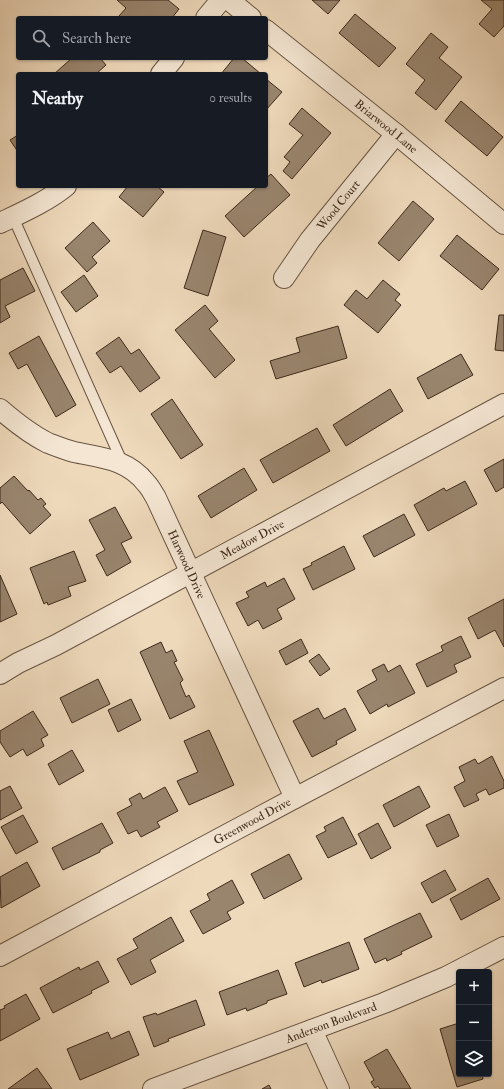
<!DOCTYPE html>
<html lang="en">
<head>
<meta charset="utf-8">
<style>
	body { margin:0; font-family:"IM FELL Double Pica",serif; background:#20242c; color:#f1f3f6 }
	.controls { position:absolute; right:12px; bottom:12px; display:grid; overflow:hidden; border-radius:4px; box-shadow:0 1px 3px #0004 }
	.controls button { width:36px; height:36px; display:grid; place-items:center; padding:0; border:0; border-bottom:1px solid #363941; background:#171b24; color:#f1f3f6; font:20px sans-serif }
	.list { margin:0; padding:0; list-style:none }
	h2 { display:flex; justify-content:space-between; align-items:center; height:52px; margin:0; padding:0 16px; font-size:17px }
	h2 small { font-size:13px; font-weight:400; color:#9ea1a6 }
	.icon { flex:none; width:22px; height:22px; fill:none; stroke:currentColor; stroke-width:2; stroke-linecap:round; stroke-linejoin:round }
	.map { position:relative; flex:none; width:504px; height:1089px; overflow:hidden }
	.search { position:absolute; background:#171b24; box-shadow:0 1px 3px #0004; left:16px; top:16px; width:252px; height:44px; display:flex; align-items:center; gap:10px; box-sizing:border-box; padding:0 14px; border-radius:4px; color:#9ea1a6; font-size:15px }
	.panel { position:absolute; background:#171b24; box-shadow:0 1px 3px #0004; left:16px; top:72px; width:252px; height:116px; border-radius:4px }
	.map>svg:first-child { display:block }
</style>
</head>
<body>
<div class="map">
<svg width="504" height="1089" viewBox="0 0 504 1089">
	<rect width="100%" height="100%" fill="#eed9bb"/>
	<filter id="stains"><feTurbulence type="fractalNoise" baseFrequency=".005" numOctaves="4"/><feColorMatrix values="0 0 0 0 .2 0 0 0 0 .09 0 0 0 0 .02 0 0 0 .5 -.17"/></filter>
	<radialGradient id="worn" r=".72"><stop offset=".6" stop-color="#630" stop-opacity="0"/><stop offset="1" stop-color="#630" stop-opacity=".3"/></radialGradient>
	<path fill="#99856e" stroke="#3d291b" d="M 117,0 L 168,0 L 179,9 L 172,18 L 122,18 L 119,16 L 126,8 Z
		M 312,0 L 340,0 L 328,14 Z
		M 481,0 L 504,0 L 504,26 L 494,37 L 479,24 L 492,9 Z
		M 355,14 L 396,48 L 379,67 L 339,33 Z
		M 431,33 L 448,47 L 439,58 L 462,77 L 436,110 L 415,93 L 425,80 L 406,64 Z
		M 72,58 L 100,58 L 106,65 L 96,74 L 54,74 Z
		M 234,58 L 242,58 L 261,74 L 221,74 Z
		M 266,79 L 282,92 L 266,110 Z
		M 461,101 L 503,137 L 487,156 L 445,121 Z
		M 302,108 L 331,133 L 292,179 L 283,171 L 290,162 L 284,157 L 303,135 L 289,124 Z
		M 18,135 L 18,152 L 10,140 Z
		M 271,174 L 290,195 L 244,237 L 225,216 L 258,186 L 266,186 L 266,178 Z
		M 128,186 L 157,186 L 164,192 L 143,217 L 119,197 Z
		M 413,201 L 434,219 L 399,261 L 378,243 Z
		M 93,222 L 110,241 L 92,257 L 97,263 L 87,272 L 65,248 Z
		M 203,230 L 226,237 L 208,296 L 184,288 Z
		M 457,235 L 499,269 L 482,290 L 440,256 Z
		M 23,268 L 35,291 L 5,306 L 10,317 L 0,323 L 0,280 Z
		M 84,275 L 98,296 L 76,312 L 61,292 Z
		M 383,280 L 400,294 L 395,300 L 401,305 L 378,333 L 344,305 L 356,290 L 367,299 Z
		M 205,305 L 218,321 L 209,329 L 235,360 L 215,378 L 175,330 Z
		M 499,315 L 504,315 L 504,351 L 495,350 Z
		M 338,326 L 347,358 L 276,379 L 270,361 L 300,352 L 296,338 Z
		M 39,336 L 76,405 L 56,417 L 27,364 L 18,369 L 9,353 Z
		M 119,337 L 131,354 L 139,349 L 160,378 L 140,392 L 121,366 L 110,373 L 96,353 Z
		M 461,354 L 473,375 L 428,399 L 417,378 Z
		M 390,389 L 403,411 L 346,446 L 333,425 Z
		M 172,399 L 203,445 L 181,459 L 151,414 Z
		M 317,428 L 330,451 L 273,483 L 260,460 Z
		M 504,459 L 504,487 L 496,492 L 484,470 Z
		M 244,468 L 257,490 L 211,518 L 198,496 Z
		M 14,476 L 28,491 L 29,490 L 38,500 L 41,498 L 46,504 L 43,506 L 51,515 L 30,534 L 2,502 L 0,504 L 0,488 Z
		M 465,481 L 477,504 L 428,531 L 414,505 L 444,488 L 446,491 Z
		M 115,507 L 132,538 L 121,543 L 131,562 L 107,576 L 96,555 L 105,550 L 89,520 Z
		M 404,514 L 415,535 L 374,557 L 363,536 Z
		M 344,546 L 355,569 L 313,590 L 303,569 L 312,565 L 311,563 Z
		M 74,551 L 86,581 L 68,587 L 71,596 L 48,605 L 47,602 L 44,604 L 30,568 Z
		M 0,575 L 17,614 L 0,622 Z
		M 284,578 L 295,599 L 277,609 L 282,619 L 263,629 L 258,620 L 248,626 L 236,603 L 249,597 L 246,592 L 265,582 L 267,587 Z
		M 504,599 L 504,647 L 495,630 L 478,639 L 468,618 Z
		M 461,636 L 471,657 L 454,665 L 457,672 L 427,687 L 416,664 L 443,651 L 441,646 Z
		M 301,639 L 308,653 L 286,665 L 279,651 Z
		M 161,642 L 166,653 L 172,650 L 177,661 L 174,662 L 183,680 L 180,683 L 186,697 L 189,695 L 195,707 L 170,719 L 140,652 Z
		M 319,654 L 330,669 L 320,676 L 309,661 Z
		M 384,664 L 388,672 L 400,665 L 415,693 L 388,707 L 387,704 L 370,714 L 357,691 L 377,680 L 372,670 Z
		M 98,679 L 110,704 L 72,723 L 60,698 Z
		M 131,699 L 141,720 L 118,732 L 108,710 Z
		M 318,708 L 324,719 L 345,708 L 356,730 L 336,741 L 337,744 L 312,757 L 293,721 Z
		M 33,711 L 48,735 L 41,739 L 44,746 L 27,756 L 23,749 L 10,757 L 0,742 L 0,731 Z
		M 209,730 L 234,785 L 189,805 L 177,781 L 198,772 L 184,741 Z
		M 72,750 L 84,771 L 59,785 L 48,764 Z
		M 492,756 L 504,781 L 504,788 L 489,795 L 486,789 L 476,794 L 479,800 L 464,807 L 454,787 L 465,781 L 459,767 L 475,759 L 478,764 Z
		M 10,786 L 22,808 L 0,820 L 0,791 Z
		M 419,786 L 430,807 L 394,827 L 383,805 Z
		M 165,787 L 178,811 L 157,822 L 160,827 L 141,837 L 137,830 L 128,834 L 117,813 L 132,805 L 129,799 L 140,793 L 143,799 Z
		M 449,814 L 459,836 L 437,847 L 426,825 Z
		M 23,815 L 38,842 L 16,854 L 1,827 Z
		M 343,817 L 357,844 L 328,858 L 316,836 L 326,831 L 324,827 Z
		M 102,823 L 113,843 L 100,850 L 100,852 L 63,870 L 52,848 Z
		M 378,823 L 391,848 L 371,859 L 358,834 Z
		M 289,854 L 302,879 L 264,899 L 251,874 Z
		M 27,862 L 40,886 L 1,908 L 0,877 Z
		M 445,870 L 456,890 L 432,903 L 421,883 Z
		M 488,878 L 500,899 L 461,920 L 450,899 Z
		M 232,880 L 244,903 L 227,912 L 231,919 L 203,934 L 190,911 L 210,900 L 207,894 Z
		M 420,913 L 432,937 L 401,952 L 402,954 L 387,961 L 386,958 L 375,963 L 364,939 Z
		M 171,917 L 184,941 L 150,960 L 156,972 L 131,985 L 117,959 L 138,948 L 133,939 Z
		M 349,942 L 359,969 L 322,983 L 321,980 L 304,987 L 295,963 Z
		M 98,961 L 109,982 L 91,991 L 92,993 L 53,1013 L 40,988 L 79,967 L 80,970 Z
		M 278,970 L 287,994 L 267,1001 L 267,1003 L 247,1011 L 246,1008 L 227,1015 L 219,992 Z
		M 26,994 L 40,1019 L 0,1041 L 0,1010 L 5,1008 L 4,1006 Z
		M 196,1000 L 205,1025 L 168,1039 L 169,1041 L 154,1047 L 143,1017 L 156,1013 L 157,1015 Z
		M 459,1023 L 459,1074 L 482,1074 L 483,1079 L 457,1087 L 440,1029 Z
		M 129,1031 L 139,1055 L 80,1080 L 67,1049 L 108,1032 L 111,1039 Z
		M 387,1049 L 411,1089 L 380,1089 L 378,1086 L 375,1088 L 371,1082 L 374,1080 L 364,1062 Z
		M 37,1068 L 52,1089 L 8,1089 Z
		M 269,1085 L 271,1089 L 262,1089 Z"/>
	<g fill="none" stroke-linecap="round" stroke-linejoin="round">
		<g stroke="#695543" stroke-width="12">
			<path id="lane" d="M 13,217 L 123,464"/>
		</g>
		<g stroke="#695543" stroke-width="22">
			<g id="street">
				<path d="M 229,0 L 251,18"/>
				<path d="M 206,18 L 221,0"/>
				<path id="s1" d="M 266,30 L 396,134 L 504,224"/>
				<path d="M 161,74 L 174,58"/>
				<path d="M 0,223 C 21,213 48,201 66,186"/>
				<path id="s2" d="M 284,278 L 310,240 L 396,134"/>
				<path id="s3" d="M 0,409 C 15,422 30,434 48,443 C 56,446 66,450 74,452 C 102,458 127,459 146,483 C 150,487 153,493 156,498 L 295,798"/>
				<path id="s4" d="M 0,674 L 18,663 L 56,645 L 504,404"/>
				<path id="s5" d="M 0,956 L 295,798 L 504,688"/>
				<path d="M 312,1030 L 339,1089"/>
				<path id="s6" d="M 153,1089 L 384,1003 L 446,977 L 504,947"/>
			</g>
		</g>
		<use href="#lane" stroke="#f4e6d3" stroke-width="10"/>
		<use href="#street" stroke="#f4e6d3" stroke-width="20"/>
	</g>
	<g text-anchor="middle" stroke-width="3" stroke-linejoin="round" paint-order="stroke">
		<g font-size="12" fill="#3d291b" stroke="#f4e6d3">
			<text dy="4" stroke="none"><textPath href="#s1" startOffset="154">Briarwood Lane</textPath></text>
			<text dy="4" stroke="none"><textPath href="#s2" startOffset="91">Wood Court</textPath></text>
			<text dy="4" stroke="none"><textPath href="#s4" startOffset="286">Meadow Drive</textPath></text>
			<text dy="4" stroke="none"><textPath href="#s3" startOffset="258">Harwood Drive</textPath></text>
			<text dy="4" stroke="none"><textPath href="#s5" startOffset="286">Greenwood Drive</textPath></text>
			<text dy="4" stroke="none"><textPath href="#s6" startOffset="190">Anderson Boulevard</textPath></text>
		</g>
	</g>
	<rect width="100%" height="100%" filter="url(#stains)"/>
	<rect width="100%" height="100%" fill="url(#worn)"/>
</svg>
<div class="controls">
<button>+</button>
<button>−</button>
<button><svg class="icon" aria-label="layers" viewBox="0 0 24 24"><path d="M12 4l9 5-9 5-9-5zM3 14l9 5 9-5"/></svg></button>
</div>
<div class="search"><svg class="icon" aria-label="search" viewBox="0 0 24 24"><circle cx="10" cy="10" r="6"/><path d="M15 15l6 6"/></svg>Search here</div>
<section class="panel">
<h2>Nearby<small>0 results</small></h2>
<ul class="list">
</ul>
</section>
</div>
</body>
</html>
